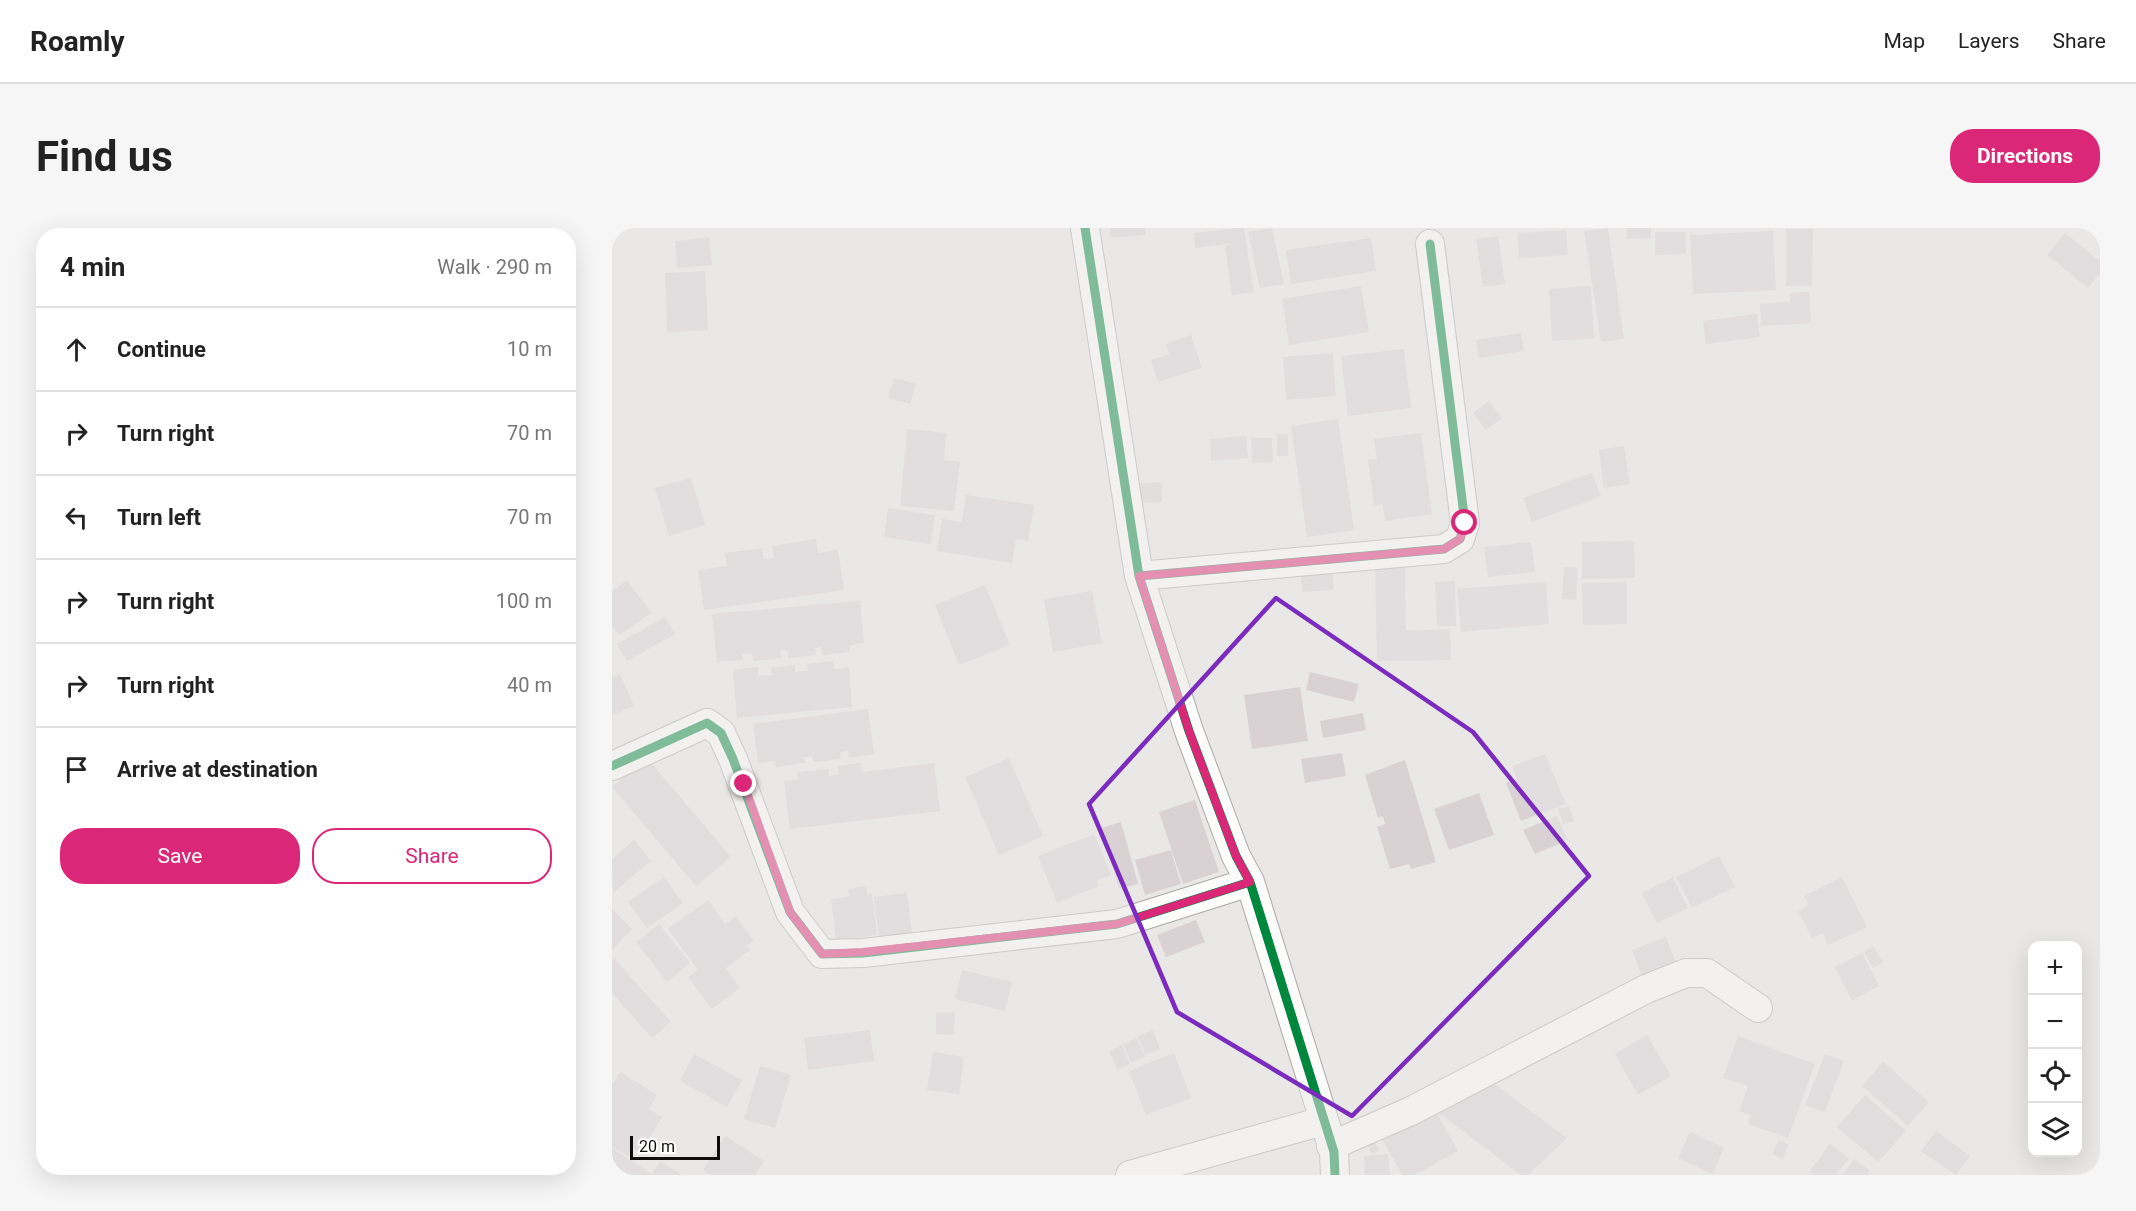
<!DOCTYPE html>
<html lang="en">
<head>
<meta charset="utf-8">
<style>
	body { margin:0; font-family:Roboto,sans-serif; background:#f6f6f6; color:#222 }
	.controls { position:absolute; right:18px; bottom:18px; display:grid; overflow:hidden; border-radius:12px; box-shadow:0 6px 24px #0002 }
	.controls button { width:54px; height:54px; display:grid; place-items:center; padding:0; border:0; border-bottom:2px solid #e0e0e0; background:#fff; color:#222; font:30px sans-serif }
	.scale { position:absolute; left:18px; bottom:15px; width:90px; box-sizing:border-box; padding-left:6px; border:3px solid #0f0e0d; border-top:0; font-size:16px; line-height:21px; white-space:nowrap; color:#0f0e0d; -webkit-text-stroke:4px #fff; paint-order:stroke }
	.stop { position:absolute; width:18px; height:18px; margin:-14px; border:4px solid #db2777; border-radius:50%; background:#fff }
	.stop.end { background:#db2777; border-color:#fff; box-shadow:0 2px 6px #0008 }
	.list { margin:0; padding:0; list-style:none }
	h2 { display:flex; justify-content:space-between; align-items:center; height:78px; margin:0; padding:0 24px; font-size:26px }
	h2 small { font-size:20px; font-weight:400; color:#767676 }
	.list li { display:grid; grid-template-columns:39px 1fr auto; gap:18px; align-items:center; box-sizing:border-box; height:84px; padding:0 24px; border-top:2px solid #e0e0e0 }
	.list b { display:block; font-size:22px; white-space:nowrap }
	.list em { font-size:20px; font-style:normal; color:#767676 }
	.actions { display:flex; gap:12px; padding:18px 24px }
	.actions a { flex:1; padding:14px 0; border:2px solid #db2777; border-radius:24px; text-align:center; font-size:21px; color:#db2777 }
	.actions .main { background:#db2777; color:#fff }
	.icon { flex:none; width:33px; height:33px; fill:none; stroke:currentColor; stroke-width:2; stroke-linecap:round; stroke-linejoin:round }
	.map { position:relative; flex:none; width:1488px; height:947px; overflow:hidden; border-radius:24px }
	header { display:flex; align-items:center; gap:36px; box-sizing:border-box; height:84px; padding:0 30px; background:#fff; border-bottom:2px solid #e0e0e0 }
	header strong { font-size:28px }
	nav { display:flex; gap:33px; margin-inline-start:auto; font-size:21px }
	.intro { display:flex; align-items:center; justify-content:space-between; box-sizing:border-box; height:144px; padding:0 36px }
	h1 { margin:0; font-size:42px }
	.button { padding:15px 27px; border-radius:24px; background:#db2777; color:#fff; font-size:21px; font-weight:700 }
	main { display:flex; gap:36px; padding:0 36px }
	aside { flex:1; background:#fff; border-radius:24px; box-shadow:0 6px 24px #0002 }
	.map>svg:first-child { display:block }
</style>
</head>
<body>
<header>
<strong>Roamly</strong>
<nav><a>Map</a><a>Layers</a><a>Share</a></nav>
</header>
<div class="intro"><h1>Find us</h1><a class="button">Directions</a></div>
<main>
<aside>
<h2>4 min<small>Walk · 290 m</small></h2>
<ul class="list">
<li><svg class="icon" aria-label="ahead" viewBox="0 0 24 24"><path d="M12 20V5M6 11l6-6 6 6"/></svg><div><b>Continue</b></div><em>10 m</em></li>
<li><svg class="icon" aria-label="right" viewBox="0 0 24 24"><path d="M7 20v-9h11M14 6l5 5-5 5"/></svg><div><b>Turn right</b></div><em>70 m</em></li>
<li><svg class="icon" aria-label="left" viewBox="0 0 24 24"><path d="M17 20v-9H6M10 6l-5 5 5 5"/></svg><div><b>Turn left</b></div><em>70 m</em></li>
<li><svg class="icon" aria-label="right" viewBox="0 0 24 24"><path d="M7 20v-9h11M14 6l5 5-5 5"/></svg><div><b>Turn right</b></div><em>100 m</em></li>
<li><svg class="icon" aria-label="right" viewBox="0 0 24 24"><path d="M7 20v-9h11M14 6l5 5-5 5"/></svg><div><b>Turn right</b></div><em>40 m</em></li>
<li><svg class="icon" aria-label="arrive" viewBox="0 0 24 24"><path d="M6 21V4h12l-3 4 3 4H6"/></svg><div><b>Arrive at destination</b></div></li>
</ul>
<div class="actions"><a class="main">Save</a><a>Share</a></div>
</aside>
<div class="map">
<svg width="1488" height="947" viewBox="0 0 1488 947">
	<rect width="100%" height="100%" fill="#eae8e6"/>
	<path fill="#dad1d5" d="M 498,0 L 533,0 L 534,7 L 499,10 Z
		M 625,0 L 632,0 L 642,64 L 620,67 L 613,18 L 623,15 L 583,20 L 582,5 Z
		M 660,0 L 672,56 L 648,60 L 636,4 Z
		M 996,0 L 1012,111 L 989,114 L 972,3 Z
		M 1015,0 L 1039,0 L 1039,10 L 1015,11 Z
		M 1174,1 L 1201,1 L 1200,58 L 1174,58 Z
		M 954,2 L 956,27 L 907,30 L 906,5 Z
		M 1161,3 L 1164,62 L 1081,66 L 1078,7 Z
		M 1043,4 L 1074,4 L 1074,26 L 1043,27 Z
		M 1453,5 L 1488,33 L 1488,45 L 1476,60 L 1435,27 Z
		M 886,8 L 893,56 L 871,59 L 864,11 Z
		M 97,10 L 100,37 L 65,40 L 63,13 Z
		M 759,10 L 764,43 L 679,56 L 674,22 Z
		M 93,43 L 96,102 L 55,104 L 53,45 Z
		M 749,58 L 757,104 L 677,117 L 670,71 Z
		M 979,58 L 982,110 L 940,113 L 937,61 Z
		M 1197,64 L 1199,95 L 1149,98 L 1148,76 L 1178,74 L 1178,65 Z
		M 1145,86 L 1148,109 L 1094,116 L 1091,93 Z
		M 909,105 L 912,123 L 867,130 L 864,112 Z
		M 579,107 L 590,140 L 546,154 L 539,132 L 557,126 L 554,116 Z
		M 792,121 L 799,180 L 736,188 L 729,128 Z
		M 721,125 L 724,168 L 674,172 L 671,129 Z
		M 282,150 L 304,156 L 298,176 L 276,170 Z
		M 877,173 L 890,190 L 874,202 L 861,185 Z
		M 726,191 L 742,302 L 695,309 L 679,198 Z
		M 295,201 L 334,205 L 332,232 L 348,234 L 342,283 L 288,278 Z
		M 809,205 L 820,286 L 773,293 L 771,276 L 762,277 L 756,232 L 765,231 L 762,211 Z
		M 665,206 L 676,206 L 676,228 L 665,228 Z
		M 634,208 L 636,230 L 599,233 L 598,211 Z
		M 639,210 L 660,210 L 661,234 L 640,235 Z
		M 1012,218 L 1018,256 L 992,260 L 987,222 Z
		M 980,245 L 989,268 L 920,294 L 911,270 Z
		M 79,250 L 93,297 L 57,308 L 43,260 Z
		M 549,254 L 550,274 L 528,275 L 527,255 Z
		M 354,267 L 422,277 L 416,313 L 404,311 L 400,335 L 325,323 L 330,291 L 350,294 Z
		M 276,280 L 323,287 L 319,316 L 272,309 Z
		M 204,311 L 206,325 L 226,322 L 232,362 L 92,382 L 86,342 L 115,338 L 113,325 L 150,320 L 152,331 L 162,330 L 160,318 Z
		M 1022,313 L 1023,350 L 970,351 L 970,314 Z
		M 919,314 L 923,344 L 876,349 L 872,319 Z
		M 763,339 L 793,339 L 794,403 L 838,401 L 839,432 L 765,433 Z
		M 952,339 L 966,340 L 964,372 L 950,371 Z
		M 720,342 L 722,362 L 690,364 L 689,344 Z
		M 15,352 L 39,385 L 7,407 L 0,397 L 0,363 Z
		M 843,353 L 844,398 L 825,398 L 823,354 Z
		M 934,354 L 937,396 L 849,404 L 845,361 Z
		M 1015,354 L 1015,396 L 971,397 L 970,355 Z
		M 373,357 L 398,417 L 347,437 L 323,377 Z
		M 480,363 L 490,415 L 441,424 L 432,371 Z
		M 248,373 L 252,415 L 238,417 L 238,424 L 210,427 L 209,419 L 203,420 L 204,427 L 176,430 L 176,422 L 168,423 L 169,430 L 141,433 L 140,426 L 130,426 L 131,432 L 105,434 L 100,386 Z
		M 53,389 L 63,406 L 15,433 L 5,416 Z
		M 221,433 L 222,441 L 237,439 L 240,479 L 125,490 L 121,442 L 146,439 L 146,448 L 160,447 L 159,440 L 183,437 L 183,444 L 196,443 L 195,436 Z
		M 698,444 L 747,456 L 742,474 L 694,462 Z
		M 8,446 L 22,478 L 0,487 L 0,449 Z
		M 688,459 L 696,513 L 640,521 L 632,467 Z
		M 256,481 L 262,526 L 237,530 L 236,523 L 228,524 L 229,531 L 201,534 L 200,528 L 192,529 L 193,535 L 164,539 L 163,533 L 146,535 L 141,496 Z
		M 751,485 L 754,502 L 711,510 L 708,493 Z
		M 730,525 L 734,548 L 693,555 L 689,531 Z
		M 933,526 L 954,576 L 909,593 L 894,555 L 905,551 L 900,538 Z
		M 35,530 L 119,629 L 84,658 L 0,559 Z
		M 397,530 L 431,608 L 387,627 L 353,549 Z
		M 793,532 L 824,634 L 799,641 L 797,636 L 778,641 L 765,599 L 773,596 L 771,588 L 766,590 L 753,547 Z
		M 249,535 L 250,544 L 322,535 L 328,583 L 178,601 L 172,553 L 186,552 L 185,544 L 217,541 L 217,548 L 227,546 L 226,538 Z
		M 867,565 L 882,607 L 837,622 L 822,581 Z
		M 583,572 L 607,644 L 571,656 L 547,584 Z
		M 957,578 L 962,593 L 951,596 L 946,581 Z
		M 945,588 L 956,612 L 923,626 L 911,602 Z
		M 509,594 L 526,656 L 507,661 L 489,600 Z
		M 482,606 L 499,647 L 484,653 L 487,658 L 445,675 L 426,628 Z
		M 22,612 L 39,633 L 1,665 L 0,631 Z
		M 559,622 L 569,656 L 533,667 L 523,632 Z
		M 1107,628 L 1123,659 L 1080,680 L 1064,649 Z
		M 52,649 L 71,675 L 35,700 L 16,674 Z
		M 1061,649 L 1076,680 L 1045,695 L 1030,665 Z
		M 1230,649 L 1255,699 L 1216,717 L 1211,705 L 1200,710 L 1186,683 L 1197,677 L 1192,668 Z
		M 254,658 L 255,667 L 260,666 L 265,707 L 224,712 L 219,671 L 237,669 L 236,661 Z
		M 295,665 L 300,705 L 267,709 L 262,669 Z
		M 96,672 L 113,696 L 124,688 L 142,713 L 135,718 L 138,722 L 114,740 L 128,760 L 100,781 L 76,749 L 86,742 L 56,701 Z
		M 0,681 L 20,701 L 0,722 Z
		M 584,692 L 593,714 L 554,729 L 545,707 Z
		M 47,696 L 78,735 L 55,754 L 24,714 Z
		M 1054,709 L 1064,735 L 1030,748 L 1020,722 Z
		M 1261,718 L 1271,734 L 1261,740 L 1252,724 Z
		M 1250,725 L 1267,758 L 1240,772 L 1223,739 Z
		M 2,730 L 59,794 L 40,810 L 0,765 L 0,732 Z
		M 350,742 L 400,754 L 393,783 L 343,771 Z
		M 324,785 L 343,785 L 342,807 L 324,806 Z
		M 258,802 L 262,833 L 196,842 L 192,810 Z
		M 541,802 L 548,821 L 533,827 L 526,808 Z
		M 1035,807 L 1059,848 L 1026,867 L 1003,826 Z
		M 1126,808 L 1203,836 L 1176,910 L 1136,896 L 1139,887 L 1127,883 L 1136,858 L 1111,850 Z
		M 525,810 L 533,829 L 519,835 L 511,816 Z
		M 510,817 L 518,836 L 505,842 L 497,823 Z
		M 321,824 L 352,829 L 347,866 L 315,862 Z
		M 562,825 L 579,870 L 534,887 L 517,843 Z
		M 82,826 L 130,852 L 115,879 L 68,853 Z
		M 1213,826 L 1232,833 L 1213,884 L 1193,877 Z
		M 1271,834 L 1317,874 L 1296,898 L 1250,858 Z
		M 148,838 L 179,847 L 163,900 L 132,891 Z
		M 8,844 L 45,867 L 37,881 L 50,889 L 28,925 L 21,920 L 16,928 L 0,919 L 0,857 Z
		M 876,851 L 955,910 L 916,947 L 909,947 L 827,885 Z
		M 1253,867 L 1294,903 L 1266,934 L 1225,899 Z
		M 822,880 L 846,923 L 802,947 L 790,947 L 769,909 Z
		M 1324,903 L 1358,928 L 1344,947 L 1309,923 Z
		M 1078,904 L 1112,920 L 1100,946 L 1066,930 Z
		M 113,908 L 152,933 L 143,947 L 98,947 L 91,942 Z
		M 761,910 L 767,922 L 760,926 L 754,914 Z
		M 1167,912 L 1177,917 L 1170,931 L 1160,926 Z
		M 1218,916 L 1237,930 L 1224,947 L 1201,947 L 1197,944 Z
		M 0,920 L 40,946 L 48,933 L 70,947 L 0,947 Z
		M 776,926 L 778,947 L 753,947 L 752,928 Z
		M 1242,931 L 1258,943 L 1255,947 L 1230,947 Z"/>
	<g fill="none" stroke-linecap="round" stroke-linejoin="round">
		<g stroke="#aaa9a8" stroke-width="30">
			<path id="minor" d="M 473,0 L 527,348 L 577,503 L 624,628 L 638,654 L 722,924 L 723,947
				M 527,348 L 832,321 L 848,311 L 853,295 L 818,16
				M 0,538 L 95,495 L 109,505 L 121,531 L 178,684 L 210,726 L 251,725 L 505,696 L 638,654
				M 719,918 L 799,883 L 1034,761 L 1074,745 L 1095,745 L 1146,780
				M 518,947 L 711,893"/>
		</g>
		<use href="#minor" stroke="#fcfcfb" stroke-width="28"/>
		<g stroke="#fff" stroke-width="13">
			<path id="cycleway" d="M 473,0 L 527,348 L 577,503 L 624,628 L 638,654 L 722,924 L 723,947
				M 527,348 L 832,321 L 848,311 L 853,295 L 818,16
				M 0,538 L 95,495 L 109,505 L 121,531 L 178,684 L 210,726 L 251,725 L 505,696 L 638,654"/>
		</g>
		<use href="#cycleway" stroke="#00873e" stroke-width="9"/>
	</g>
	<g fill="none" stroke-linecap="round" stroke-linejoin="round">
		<path stroke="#db2777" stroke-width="8" d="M 132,556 L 178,684 L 210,726 L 251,724 L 505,696 L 638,654 L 624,628 L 577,503 L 527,348 L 832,321 L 848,311 L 853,295"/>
	</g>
	<path d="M0 0H1488V947H0ZM 664,370 L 861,504 L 977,648 L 740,888 L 565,784 L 477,576 Z" fill="#eae8e6" fill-opacity=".55" fill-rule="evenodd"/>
	<path fill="none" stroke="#7b2cbf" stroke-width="4.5" stroke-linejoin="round" d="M 664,370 L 861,504 L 977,648 L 740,888 L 565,784 L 477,576 Z"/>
</svg>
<div class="controls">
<button>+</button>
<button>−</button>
<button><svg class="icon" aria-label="locate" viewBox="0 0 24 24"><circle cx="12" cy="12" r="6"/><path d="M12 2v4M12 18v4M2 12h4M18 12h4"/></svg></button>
<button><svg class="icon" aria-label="layers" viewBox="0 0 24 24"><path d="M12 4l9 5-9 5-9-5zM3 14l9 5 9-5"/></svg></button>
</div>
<div class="scale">20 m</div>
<div class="stop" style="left:853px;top:295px"></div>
<div class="stop end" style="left:132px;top:556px"></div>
</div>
</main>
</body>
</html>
